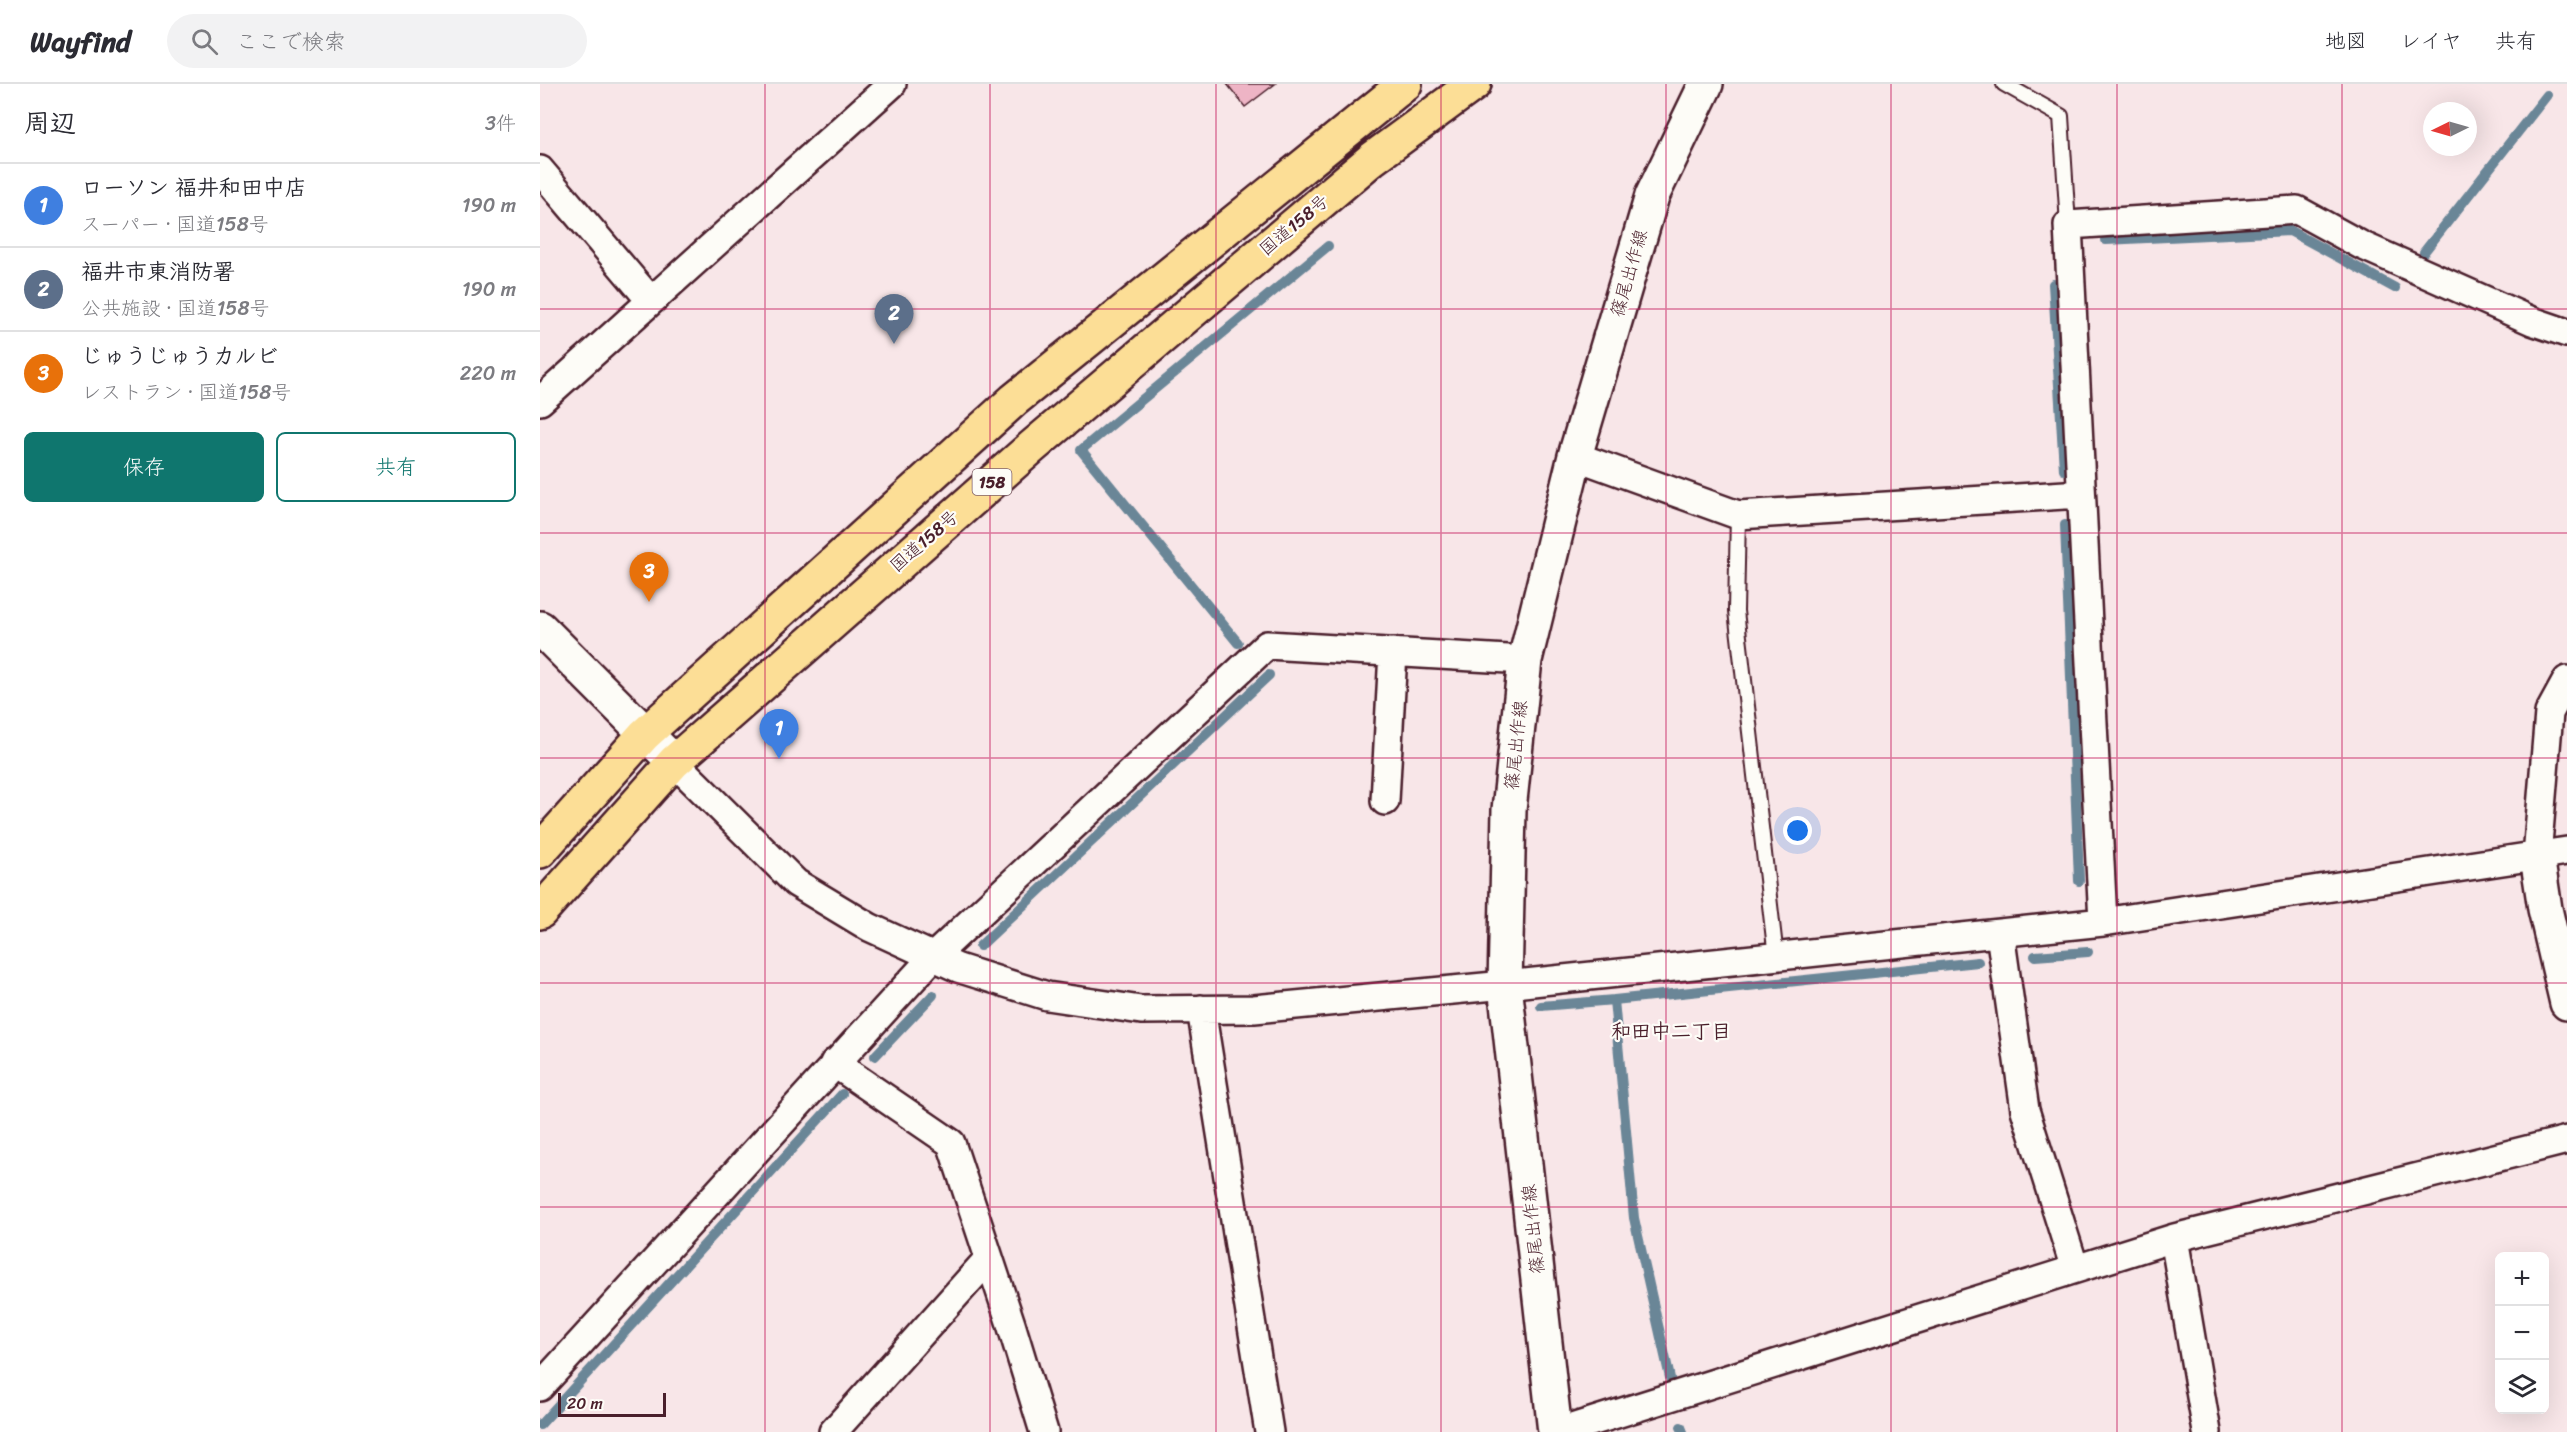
<!DOCTYPE html>
<html lang="ja">
<head>
<meta charset="utf-8">
<style>
	body { margin:0; font-family:Sriracha,"Klee One",sans-serif; background:#f2f2f3; color:#2b2b33 }
	.controls { position:absolute; right:18px; bottom:18px; display:grid; overflow:hidden; border-radius:9px; box-shadow:0 6px 24px #0002 }
	.controls button { width:54px; height:54px; display:grid; place-items:center; padding:0; border:0; border-bottom:2px solid #e1e1e2; background:#fff; color:#2b2b33; font:30px sans-serif }
	.compass { position:absolute; left:1883px; top:18px; width:54px; height:54px; border-radius:50%; background:#fff; box-shadow:0 6px 24px #0002; rotate:265deg }
	.scale { position:absolute; left:18px; bottom:15px; width:108px; box-sizing:border-box; padding-left:6px; border:3px solid #4a1f2b; border-top:0; font-size:16px; line-height:21px; white-space:nowrap; color:#4a1f2b; -webkit-text-stroke:4px #fdfcf7; paint-order:stroke }
	.you { position:absolute; left:1258px; top:747px; width:21px; height:21px; margin:-15px; border:4px solid #fff; border-radius:50%; background:#1a73e8; box-shadow:0 0 0 9px #1a73e833 }
	.badge { display:grid; place-items:center; width:39px; height:39px; border-radius:50%; background:#0f766e; color:#fff; font-size:20px; font-weight:700 }
	.pin { position:absolute; translate:-50% -50px; filter:drop-shadow(0 2px 3px #0008) }
	.pin::after { content:''; position:absolute; top:32px; width:21px; height:18px; background:inherit; clip-path:polygon(0 0,100% 0,50% 100%) }
	.list { margin:0; padding:0; list-style:none }
	h2 { display:flex; justify-content:space-between; align-items:center; height:78px; margin:0; padding:0 24px; font-size:26px }
	h2 small { font-size:20px; font-weight:400; color:#7c7c81 }
	.list li { display:grid; grid-template-columns:39px 1fr auto; gap:18px; align-items:center; box-sizing:border-box; height:84px; padding:0 24px; border-top:2px solid #e1e1e2 }
	.list b { display:block; font-size:22px; white-space:nowrap }
	.list p { margin:0; font-size:20px; white-space:nowrap; color:#7c7c81 }
	.list em { font-size:20px; font-style:normal; color:#7c7c81 }
	.actions { display:flex; gap:12px; padding:18px 24px }
	.actions a { flex:1; padding:14px 0; border:2px solid #0f766e; border-radius:9px; text-align:center; font-size:21px; color:#0f766e }
	.actions .main { background:#0f766e; color:#fff }
	.icon { flex:none; width:33px; height:33px; fill:none; stroke:currentColor; stroke-width:2; stroke-linecap:round; stroke-linejoin:round }
	.map { position:relative; flex:none; width:2027px; height:1348px; overflow:hidden }
	header { display:flex; align-items:center; gap:36px; box-sizing:border-box; height:84px; padding:0 30px; background:#fff; border-bottom:2px solid #e1e1e2 }
	header strong { font-size:28px }
	nav { display:flex; gap:33px; margin-inline-start:auto; font-size:21px }
	.search { width:420px; height:54px; background:#f2f2f3; display:flex; align-items:center; gap:15px; box-sizing:border-box; padding:0 21px; border-radius:33px; color:#7c7c81; font-size:22px }
	main { display:flex }
	aside { flex:1; background:#fff }
	.map>svg:first-child { display:block }
</style>
</head>
<body>
<header>
<strong>Wayfind</strong>
<div class="search"><svg class="icon" aria-label="search" viewBox="0 0 24 24"><circle cx="10" cy="10" r="6"/><path d="M15 15l6 6"/></svg>ここで検索</div>
<nav><a>地図</a><a>レイヤ</a><a>共有</a></nav>
</header>
<main>
<aside>
<h2>周辺<small>3件</small></h2>
<ul class="list">
<li><span class="badge" style="background:#3f7fe0">1</span><div><b>ローソン 福井和田中店</b><p>スーパー · 国道158号</p></div><em>190 m</em></li>
<li><span class="badge" style="background:#5c6f8a">2</span><div><b>福井市東消防署</b><p>公共施設 · 国道158号</p></div><em>190 m</em></li>
<li><span class="badge" style="background:#e8710a">3</span><div><b>じゅうじゅうカルビ</b><p>レストラン · 国道158号</p></div><em>220 m</em></li>
</ul>
<div class="actions"><a class="main">保存</a><a>共有</a></div>
</aside>
<div class="map">
<svg width="2027" height="1348" viewBox="0 0 2027 1348">
	<rect width="100%" height="100%" fill="#f8e6e8"/>
	<filter id="ink" filterUnits="userSpaceOnUse"><feTurbulence type="fractalNoise" baseFrequency=".0167" numOctaves="2"/><feDisplacementMap in="SourceGraphic" scale="12" xChannelSelector="R" yChannelSelector="G"/><feConvolveMatrix kernelMatrix="1 2 1 2 8 2 1 2 1" color-interpolation-filters="sRGB"/></filter>
	<g filter="url(#ink)">
		<g fill="none" stroke-linecap="round" stroke-linejoin="round">
			<path stroke="#6a8697" stroke-width="10" d="M 1566,156 L 1750,147 L 1855,204
				M 1884,168 L 2007,11
				M 1513,200 L 1524,386
				M 1525,441 L 1539,797
				M 698,559 L 541,366 L 788,162
				M 440,862 L 729,591
				M 1495,872 L 1548,868
				M 1074,916 L 1438,878
				M 1001,922 L 1074,916 L 1094,1134 L 1130,1294
				M 335,972 L 393,911
				M 0,1341 L 302,1010
				M 1141,1343 L 1143,1348"/>
		</g>
		<path fill="#eeb4c5" stroke="#4a1f2b" stroke-width="1.5" d="M 687,0 L 735,0 L 705,23 Z"/>
		<g fill="none" stroke-linecap="round" stroke-linejoin="round">
			<g stroke="#4a1f2b" stroke-width="18">
				<path id="service" d="M 1464,0 L 1521,32 L 1528,141
					M 1198,431 L 1196,527 L 1236,873"/>
			</g>
			<g stroke="#4a1f2b" stroke-width="32">
				<path id="minor" d="M 0,86 L 111,217
					M 0,317 L 352,0
					M 1035,372 L 1198,431 L 1541,410
					M 134,678 L 256,799 L 329,843 L 418,884 L 507,912 L 601,926 L 714,925 L 965,901 L 1563,838 L 2027,767
					M 845,717 L 853,568
					M 1997,772 L 2009,629 L 2027,596
					M 1563,838 L 1528,141 L 1757,126 L 1821,161 L 1992,237 L 2027,249
					M 1460,849 L 1485,1026 L 1535,1185
					M 661,925 L 729,1348
					M 294,979 L 411,1059 L 471,1240 L 504,1348
					M 1634,1154 L 1667,1348
					M 0,1303 L 393,873 L 727,561 L 985,576
					M 293,1348 L 449,1174
					M 1019,1348 L 1634,1154 L 2027,1056"/>
			</g>
			<g stroke="#4a1f2b" stroke-width="38">
				<path id="tertiary" d="M 0,544 L 134,678
					M 1997,772 L 2005,825 L 2027,919"/>
			</g>
			<g stroke="#4a1f2b" stroke-width="38">
				<path id="secondary" d="M 1015,1348 L 965,901 L 969,726 L 985,576 L 1035,372 L 1112,112 L 1166,0"/>
			</g>
			<g stroke="#4a1f2b" stroke-width="38">
				<path id="trunk" d="M 0,767 L 104,651 L 474,316 L 865,0
					M 0,828 L 134,678 L 492,363 L 832,75 L 934,0"/>
			</g>
			<use href="#service" stroke="#fdfcf7" stroke-width="14"/>
			<use href="#minor" stroke="#fdfcf7" stroke-width="27"/>
			<use href="#tertiary" stroke="#fdfcf7" stroke-width="33"/>
			<use href="#secondary" stroke="#fdfcf7" stroke-width="33"/>
			<use href="#trunk" stroke="#fcde96" stroke-width="33"/>
		</g>
	</g>
	<path fill="none" stroke="#c2185b" stroke-width="1.5" stroke-opacity="0.55" d="M 225,0 L 225,1348M 450,0 L 450,1348M 676,0 L 676,1348M 901,0 L 901,1348M 1126,0 L 1126,1348M 1351,0 L 1351,1348M 1577,0 L 1577,1348M 1802,0 L 1802,1348M 0,225 L 2027,225M 0,449 L 2027,449M 0,674 L 2027,674M 0,899 L 2027,899M 0,1123 L 2027,1123"/>
	<g text-anchor="middle" stroke-width="4.5" stroke-linejoin="round" paint-order="stroke">
		<rect fill="#fdfcf7" stroke="#806168" stroke-width="1.5" x="432.5" y="385" width="39" height="26" rx="4.5"/>
		<g font-size="16" font-weight="bold" fill="#4a1f2b">
			<text x="452" y="404">158</text>
		</g>
		<g font-size="18" fill="#4a1f2b" stroke="#fdfcf7">
			<text transform="translate(754 141) rotate(-40)" y="6">国道158号</text>
			<text transform="translate(1089 189) rotate(-74)" y="6">篠尾出作線</text>
			<text transform="translate(384 457) rotate(-41)" y="6">国道158号</text>
			<text transform="translate(976 661) rotate(-84)" y="6">篠尾出作線</text>
			<text transform="translate(993 1145) rotate(-96)" y="6">篠尾出作線</text>
		</g>
		<g font-size="20" font-weight="bold" fill="#4a1f2b" stroke="#fdfcf7">
			<text x="1131" y="954">和田中二丁目</text>
		</g>
	</g>
</svg>
<div class="controls">
<button>+</button>
<button>−</button>
<button><svg class="icon" aria-label="layers" viewBox="0 0 24 24"><path d="M12 4l9 5-9 5-9-5zM3 14l9 5 9-5"/></svg></button>
</div>
<svg class="compass" viewBox="-18 -18 36 36"><path d="M0-13l5 13h-10z" fill="#e53935"/><path d="M0 13l5-13h-10z" fill="#7c7c81"/></svg>
<div class="scale">20 m</div>
<div class="you"></div>
<div class="pin badge" style="left:239px;top:675px;background:#3f7fe0">1</div>
<div class="pin badge" style="left:354px;top:260px;background:#5c6f8a">2</div>
<div class="pin badge" style="left:109px;top:518px;background:#e8710a">3</div>
</div>
</main>
</body>
</html>
